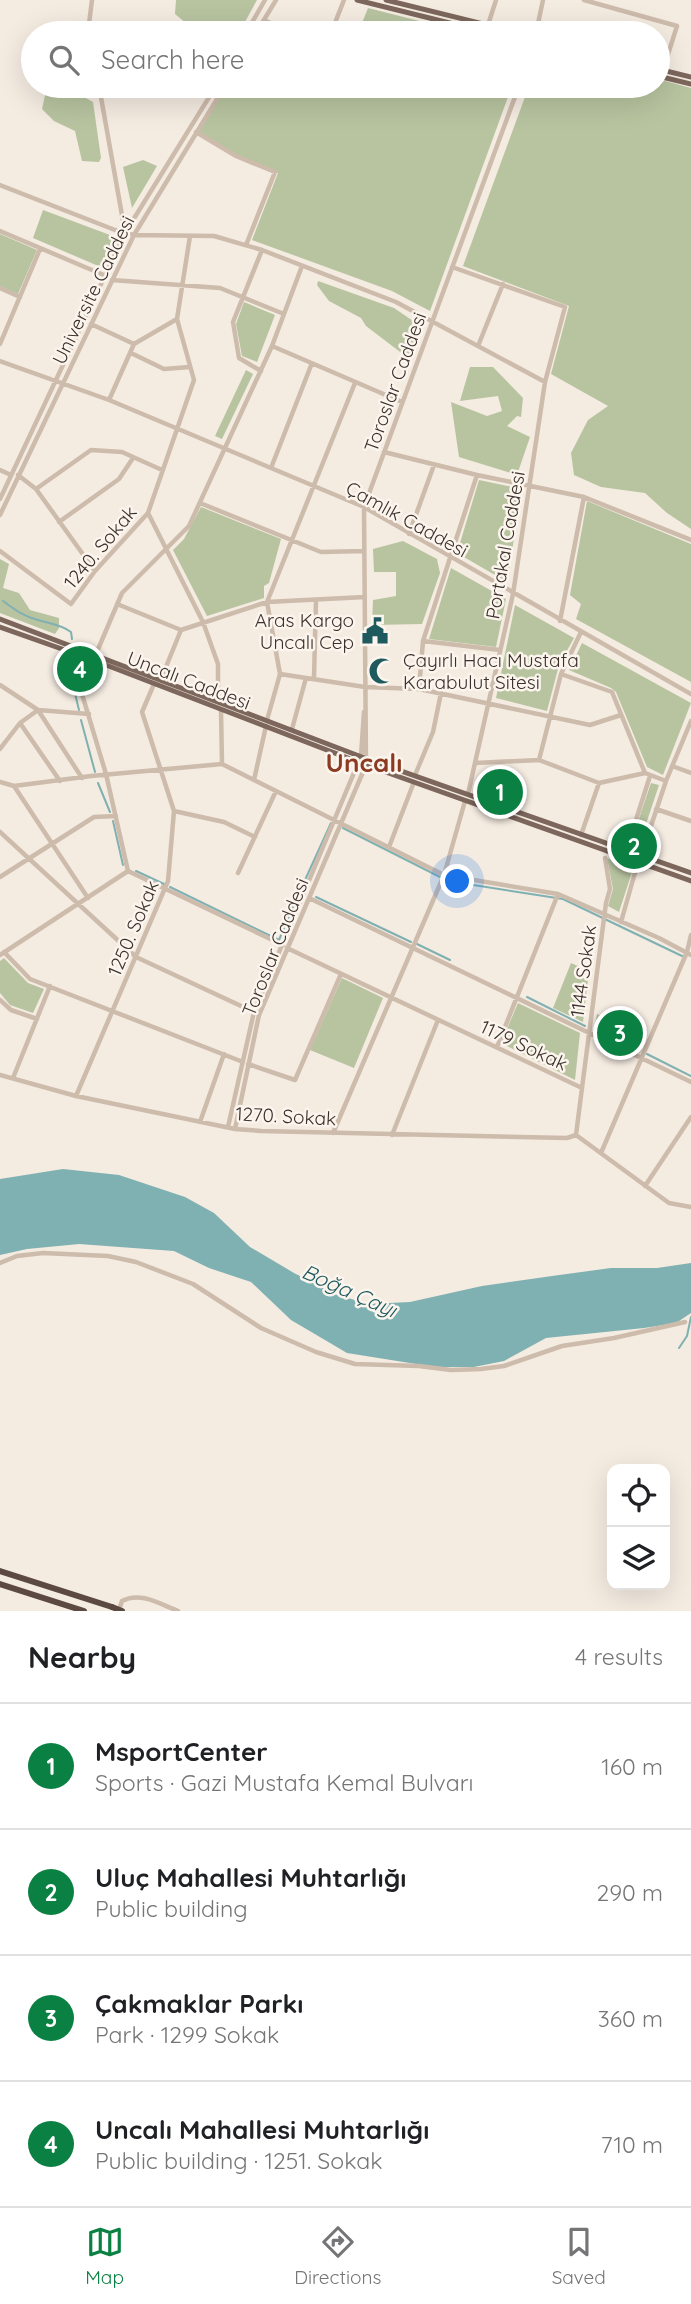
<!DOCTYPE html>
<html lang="en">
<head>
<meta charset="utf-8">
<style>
	body { margin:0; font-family:Quicksand,sans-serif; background:#f2f2f2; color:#202124 }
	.controls { position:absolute; right:21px; bottom:21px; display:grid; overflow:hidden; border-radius:14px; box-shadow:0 7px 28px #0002 }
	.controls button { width:63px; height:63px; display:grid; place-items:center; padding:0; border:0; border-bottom:2px solid #e0e0e0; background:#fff; color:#202124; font:35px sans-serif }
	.you { position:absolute; left:458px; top:882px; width:24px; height:24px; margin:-18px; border:5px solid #fff; border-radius:50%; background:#1a73e8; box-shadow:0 0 0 10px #1a73e833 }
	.badge { display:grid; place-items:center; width:46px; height:46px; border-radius:50%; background:#0b8043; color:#fff; font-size:23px; font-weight:700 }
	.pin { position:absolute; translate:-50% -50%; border:4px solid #fff; box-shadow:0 2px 7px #0006 }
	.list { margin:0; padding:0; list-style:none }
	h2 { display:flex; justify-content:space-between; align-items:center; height:91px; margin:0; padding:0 28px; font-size:30px }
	h2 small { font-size:23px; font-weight:400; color:#757577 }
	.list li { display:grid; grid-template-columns:46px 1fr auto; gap:21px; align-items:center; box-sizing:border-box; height:126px; padding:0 28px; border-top:2px solid #e0e0e0 }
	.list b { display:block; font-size:26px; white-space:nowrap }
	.list p { margin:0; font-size:23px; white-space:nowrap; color:#757577 }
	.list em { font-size:23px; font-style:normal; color:#757577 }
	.icon { flex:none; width:38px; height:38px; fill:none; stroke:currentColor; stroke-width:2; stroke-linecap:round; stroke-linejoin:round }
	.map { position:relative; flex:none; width:691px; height:1611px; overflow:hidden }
	.search { position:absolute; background:#fff; box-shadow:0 7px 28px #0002; left:21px; right:21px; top:21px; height:77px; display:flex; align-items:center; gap:18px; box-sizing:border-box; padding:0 24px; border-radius:38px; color:#757577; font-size:26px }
	.sheet { height:595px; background:#fff }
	nav { display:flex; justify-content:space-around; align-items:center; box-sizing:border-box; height:98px; border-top:2px solid #e0e0e0; background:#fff; font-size:19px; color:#757577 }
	nav a { display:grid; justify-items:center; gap:4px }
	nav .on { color:#0b8043 }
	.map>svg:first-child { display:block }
</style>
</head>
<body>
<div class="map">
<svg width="691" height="1611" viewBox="0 0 691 1611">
	<rect width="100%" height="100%" fill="#f4ebe1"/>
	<path fill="#b8c4a0" d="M 176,0 L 257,0 L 239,33 L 198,33 L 175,14 Z
		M 368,8 L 467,33 L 358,33 Z
		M 658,79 L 691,88 L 691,529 L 667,513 L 645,493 L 601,487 L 574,475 L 571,453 L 588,420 L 608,406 L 551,374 L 569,306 L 463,266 L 529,86 L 658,86 Z
		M 47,86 L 64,86 L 93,102 L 101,158 L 99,162 L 82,161 L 75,131 L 54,121 L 42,109 Z
		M 225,86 L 512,86 L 430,311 L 392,291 L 252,240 L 278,173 L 236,156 L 196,132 Z
		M 143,160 L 157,166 L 132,208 L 123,167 Z
		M 43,210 L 118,238 L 103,268 L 33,238 Z
		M 0,234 L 37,250 L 18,294 L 0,286 Z
		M 318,281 L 394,308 L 422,327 L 408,358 L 366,326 L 361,318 L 329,301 L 317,285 Z
		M 244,302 L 275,315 L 257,362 L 242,356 L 236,324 Z
		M 470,367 L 493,367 L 523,398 L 521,417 L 517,416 L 507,426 L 530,437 L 517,475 L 459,457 L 451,402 L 487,416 L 502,411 L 498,396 L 460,401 Z
		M 246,370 L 253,374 L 222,439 L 215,436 Z
		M 479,480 L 522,489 L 507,582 L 457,553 Z
		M 587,501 L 691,544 L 691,682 L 576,619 L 581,604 L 570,595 Z
		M 201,507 L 281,539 L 269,583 L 264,586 L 264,598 L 207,616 L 173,550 L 184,539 Z
		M 403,541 L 437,559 L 440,573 L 422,624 L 372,625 L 373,600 L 396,596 L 396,572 L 374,572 L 373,549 Z
		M 0,559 L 9,564 L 3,588 L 19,593 L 30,610 L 59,618 L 59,628 L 55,634 L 0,613 Z
		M 451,568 L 506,599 L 496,647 L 429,639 Z
		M 515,605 L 574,638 L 559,665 L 547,711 L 496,698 Z
		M 582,643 L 691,703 L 663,775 L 647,767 L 616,692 L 611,688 L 569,670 Z
		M 651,783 L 659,785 L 637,851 L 629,848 Z
		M 607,858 L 633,869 L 619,912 L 608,906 L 613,889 Z
		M 4,958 L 28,983 L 44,989 L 33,1013 L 10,1005 L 0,993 L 0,961 Z
		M 571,963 L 589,971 L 583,1022 L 553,1008 Z
		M 342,978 L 383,998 L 354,1068 L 310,1050 Z
		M 518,1003 L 580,1033 L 575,1080 L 501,1043 Z
		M 597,1014 L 646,1036 L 639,1051 L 594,1030 Z"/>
	<path fill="#7fb0b2" d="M 63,1169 L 119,1175 L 185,1197 L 214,1213 L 250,1247 L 294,1273 L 337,1295 L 369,1304 L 410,1302 L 482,1286 L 552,1276 L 611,1268 L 657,1268 L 691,1263 L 691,1313 L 676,1323 L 644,1328 L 546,1338 L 504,1361 L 474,1367 L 435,1367 L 347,1353 L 291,1320 L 251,1282 L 209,1268 L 174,1251 L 79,1244 L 27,1249 L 0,1255 L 0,1179 Z"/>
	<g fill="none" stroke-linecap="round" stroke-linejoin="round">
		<path stroke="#7fb0b2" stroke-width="2" d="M 3,601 C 14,609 24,617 38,620 C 51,624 60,624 71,632 L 72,639
			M 66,657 L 79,710
			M 81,720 L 95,772
			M 98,783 L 110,812
			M 113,821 L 123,865
			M 343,828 L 448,881 L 563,899 L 682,956
			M 136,871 L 164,884
			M 170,887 L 279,940 L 297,897
			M 300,891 L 331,823
			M 316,897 L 411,942
			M 417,944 L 450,960
			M 527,997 L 585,1026
			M 647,1054 L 691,1076
			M 679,1348 L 687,1336 L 691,1317"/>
		<path stroke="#cdbbac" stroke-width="4.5" d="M 584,0 L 677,26 L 663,70
			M 264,20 L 291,33
			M 488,25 L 496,0
			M 90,33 L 89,24 L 92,0
			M 246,33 L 265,0
			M 256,33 L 276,0
			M 331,33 L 344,0
			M 536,33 L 543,0
			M 99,86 L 125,232
			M 196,132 L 236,156 L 275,172 L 246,245
			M 0,185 L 115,230 L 134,235 L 214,236 L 262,250 L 396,302 L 545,382
			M 0,231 L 106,276
			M 452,267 L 565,307 L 545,382 L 513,594 L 468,794
			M 112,280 L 220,288 L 284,314
			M 0,288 L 20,297
			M 91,324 L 134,344
			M 0,344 L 40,249
			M 272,346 L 302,266
			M 478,346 L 503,284
			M 131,353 L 164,369 L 190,367
			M 0,361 L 109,400 L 364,507 L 691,694
			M 261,371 L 239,358 L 233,322 L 262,250
			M 109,400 L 134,344 L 177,319
			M 384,452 L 477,475 L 584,497 L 691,540
			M 271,468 L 312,363
			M 0,470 L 11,475
			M 18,475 L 36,489 L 95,571
			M 36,489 L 91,450 L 122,452 L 162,470
			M 0,499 L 125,233 L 216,86
			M 200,503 L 321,552 L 364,551
			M 148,513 L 203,622 L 218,664 L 218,701
			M 0,515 L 134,235 L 225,86
			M 59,522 L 119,479 L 133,458
			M 409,534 L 434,465
			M 0,551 L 71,604 L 95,571 L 148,513 L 194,380 L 177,319 L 190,236
			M 117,604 L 181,630
			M 560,621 L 584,497
			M 423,641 L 500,650
			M 96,654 L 122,593 L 189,526 L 272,346 L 402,402
			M 93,660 L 82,694 L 106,774 L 128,871
			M 280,674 L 365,687 L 419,689 L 590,725 L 621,715
			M 561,674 L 612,692 L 645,773
			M 314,678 L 316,600
			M 161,679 L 181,630 L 267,602 L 365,597
			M 0,685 L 38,710 L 89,714
			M 419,689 L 423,641 L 477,475
			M 221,710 L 222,764
			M 267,720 L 280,674 L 267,602 L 355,383
			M 20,723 L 60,781
			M 292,729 L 306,678
			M 0,749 L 20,723 L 38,710 L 82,778
			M 539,760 L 561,674 L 581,632
			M 475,763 L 539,760 L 599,783
			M 672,766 L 691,773
			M 415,775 L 433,732 L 441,693
			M 254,780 L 266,726
			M 0,782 L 14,786 L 91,776 L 222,764 L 444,875 L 558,894 L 659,938 L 691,955
			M 14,786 L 88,898
			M 656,809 L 691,821
			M 174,811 L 224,822 L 255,837
			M 0,832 L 136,957 L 256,1013
			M 581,835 L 599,783 L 645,773 L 666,781
			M 389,847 L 414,782
			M 626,851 L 650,776
			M 641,856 L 666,781 L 691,721
			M 238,873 L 276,791
			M 0,877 L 94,817 L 116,816
			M 309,898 L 691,1082
			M 621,922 L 638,862
			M 287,948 L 582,1088 L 576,1135
			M 4,952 L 30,979 L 243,1062
			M 0,955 L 128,871 L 283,945
			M 0,1000 L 11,1010 L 37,1019
			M 497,1047 L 558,894
			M 248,1064 L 295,1080 L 341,974
			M 0,1075 L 76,1096 L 235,1129 L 261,1131 L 567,1138 L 576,1135
			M 13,1078 L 50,986
			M 582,1088 L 606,903 L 610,889 L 605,858
			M 76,1096 L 168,881 L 174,811 L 142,712 L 154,684
			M 200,1122 L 224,1054
			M 228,1127 L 254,1012 L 361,756 L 364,712
			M 235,1129 L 259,1015 L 366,765 L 364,507 L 519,86
			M 333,1133 L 444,875 L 465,801
			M 392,1135 L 438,1020
			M 576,1135 L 669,1203 L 691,1207
			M 601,1153 L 687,952 L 691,935
			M 645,1186 L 691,1117
			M 0,1263 L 17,1256 L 43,1253 L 108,1256 L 136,1262 L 193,1284 L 261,1328 L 316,1352 L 355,1364 L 419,1366 L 451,1370 L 481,1369 L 504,1366 L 562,1346 L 614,1338 L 685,1322
			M 119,1610 L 122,1601 C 140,1591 160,1604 178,1611"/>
		<path stroke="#7d675c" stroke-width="5" d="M 357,0 L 490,33
			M 386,0 L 520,33
			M 658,69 L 691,77
			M 658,76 L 691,84
			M 0,619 L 367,759 L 691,873
			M 0,627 L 93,660 L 366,765 L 691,881"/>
		<path stroke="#5c4a42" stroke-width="6" d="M 0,1571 L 112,1607
			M 0,1584 L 84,1611"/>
		<path stroke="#5c4a42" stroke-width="6" d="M 112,1607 L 122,1611"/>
	</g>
	<defs>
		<g id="civic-bare" transform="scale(2.1)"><path d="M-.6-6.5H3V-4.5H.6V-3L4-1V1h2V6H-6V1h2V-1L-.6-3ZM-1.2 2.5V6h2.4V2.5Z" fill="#1f5a5e" stroke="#fbf5ee" stroke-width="2.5" paint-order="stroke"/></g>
		<g id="mosque-bare" transform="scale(2.1)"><path d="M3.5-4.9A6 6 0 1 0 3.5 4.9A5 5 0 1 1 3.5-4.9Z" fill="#1f5a5e" stroke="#fbf5ee" stroke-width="2.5" paint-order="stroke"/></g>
	</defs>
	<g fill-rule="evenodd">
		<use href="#civic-bare" x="375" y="631"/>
		<use href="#mosque-bare" x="382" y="671"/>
	</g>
	<g text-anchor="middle" stroke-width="5" stroke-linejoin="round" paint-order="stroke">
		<g font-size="19" fill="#3b302b" stroke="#fbf5ee">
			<text transform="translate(93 290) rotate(-64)" y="7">Universite Caddesi</text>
			<text transform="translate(395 382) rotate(-70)" y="7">Toroslar Caddesi</text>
			<text transform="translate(407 519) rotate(29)" y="7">Çamlık Caddesi</text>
			<text transform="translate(505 545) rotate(-80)" y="7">Portakal Caddesi</text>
			<text transform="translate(100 547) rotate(-50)" y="7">1240. Sokak</text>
			<text transform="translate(189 680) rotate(21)" y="7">Uncalı Caddesi</text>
			<text transform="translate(133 928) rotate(-67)" y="7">1250. Sokak</text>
			<text transform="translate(275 947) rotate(-68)" y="7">Toroslar Caddesi</text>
			<text transform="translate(583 971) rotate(-82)" y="7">1144 Sokak</text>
			<text transform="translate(524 1045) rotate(25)" y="7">1179 Sokak</text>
			<text transform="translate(286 1116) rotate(3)" y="7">1270. Sokak</text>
		</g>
		<g font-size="19" fill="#3b302b" stroke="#fbf5ee" text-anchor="end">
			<text x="354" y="627">Aras Kargo<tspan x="354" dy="22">Uncalı Cep</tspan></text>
			<text x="403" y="667" text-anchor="start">Çayırlı Hacı Mustafa<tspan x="403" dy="22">Karabulut Sitesi</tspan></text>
		</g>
		<g font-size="21" font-style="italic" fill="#1f5a5e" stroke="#fbf5ee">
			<text transform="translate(349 1291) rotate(24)" y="7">Boğa Çayı</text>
		</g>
		<g font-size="26" font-weight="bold" fill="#8c3b22" stroke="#fbf5ee">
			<text x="364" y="772">Uncalı</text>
		</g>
	</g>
</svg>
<div class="controls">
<button><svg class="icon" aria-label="locate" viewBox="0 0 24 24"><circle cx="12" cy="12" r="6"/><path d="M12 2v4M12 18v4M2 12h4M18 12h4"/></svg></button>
<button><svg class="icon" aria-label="layers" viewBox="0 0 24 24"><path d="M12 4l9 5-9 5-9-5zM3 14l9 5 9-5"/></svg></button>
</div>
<div class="you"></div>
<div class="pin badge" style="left:500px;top:792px">1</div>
<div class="pin badge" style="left:634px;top:846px">2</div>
<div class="pin badge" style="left:620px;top:1033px">3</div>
<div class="pin badge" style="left:80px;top:669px">4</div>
<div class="search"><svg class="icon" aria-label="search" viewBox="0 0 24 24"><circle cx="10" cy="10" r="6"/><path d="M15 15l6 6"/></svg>Search here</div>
</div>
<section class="sheet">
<h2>Nearby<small>4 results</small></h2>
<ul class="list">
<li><span class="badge">1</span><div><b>MsportCenter</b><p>Sports · Gazi Mustafa Kemal Bulvarı</p></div><em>160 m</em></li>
<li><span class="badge">2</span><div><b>Uluç Mahallesi Muhtarlığı</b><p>Public building</p></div><em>290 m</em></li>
<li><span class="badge">3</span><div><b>Çakmaklar Parkı</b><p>Park · 1299 Sokak</p></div><em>360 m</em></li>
<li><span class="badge">4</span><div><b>Uncalı Mahallesi Muhtarlığı</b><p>Public building · 1251. Sokak</p></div><em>710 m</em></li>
</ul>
</section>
<nav>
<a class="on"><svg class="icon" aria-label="map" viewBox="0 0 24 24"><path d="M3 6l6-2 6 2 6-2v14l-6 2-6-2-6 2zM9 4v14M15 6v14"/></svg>Map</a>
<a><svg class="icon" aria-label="directions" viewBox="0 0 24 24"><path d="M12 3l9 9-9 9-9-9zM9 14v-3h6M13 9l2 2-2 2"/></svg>Directions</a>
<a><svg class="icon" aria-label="saved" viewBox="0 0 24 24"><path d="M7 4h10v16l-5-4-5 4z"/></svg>Saved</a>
</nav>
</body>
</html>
